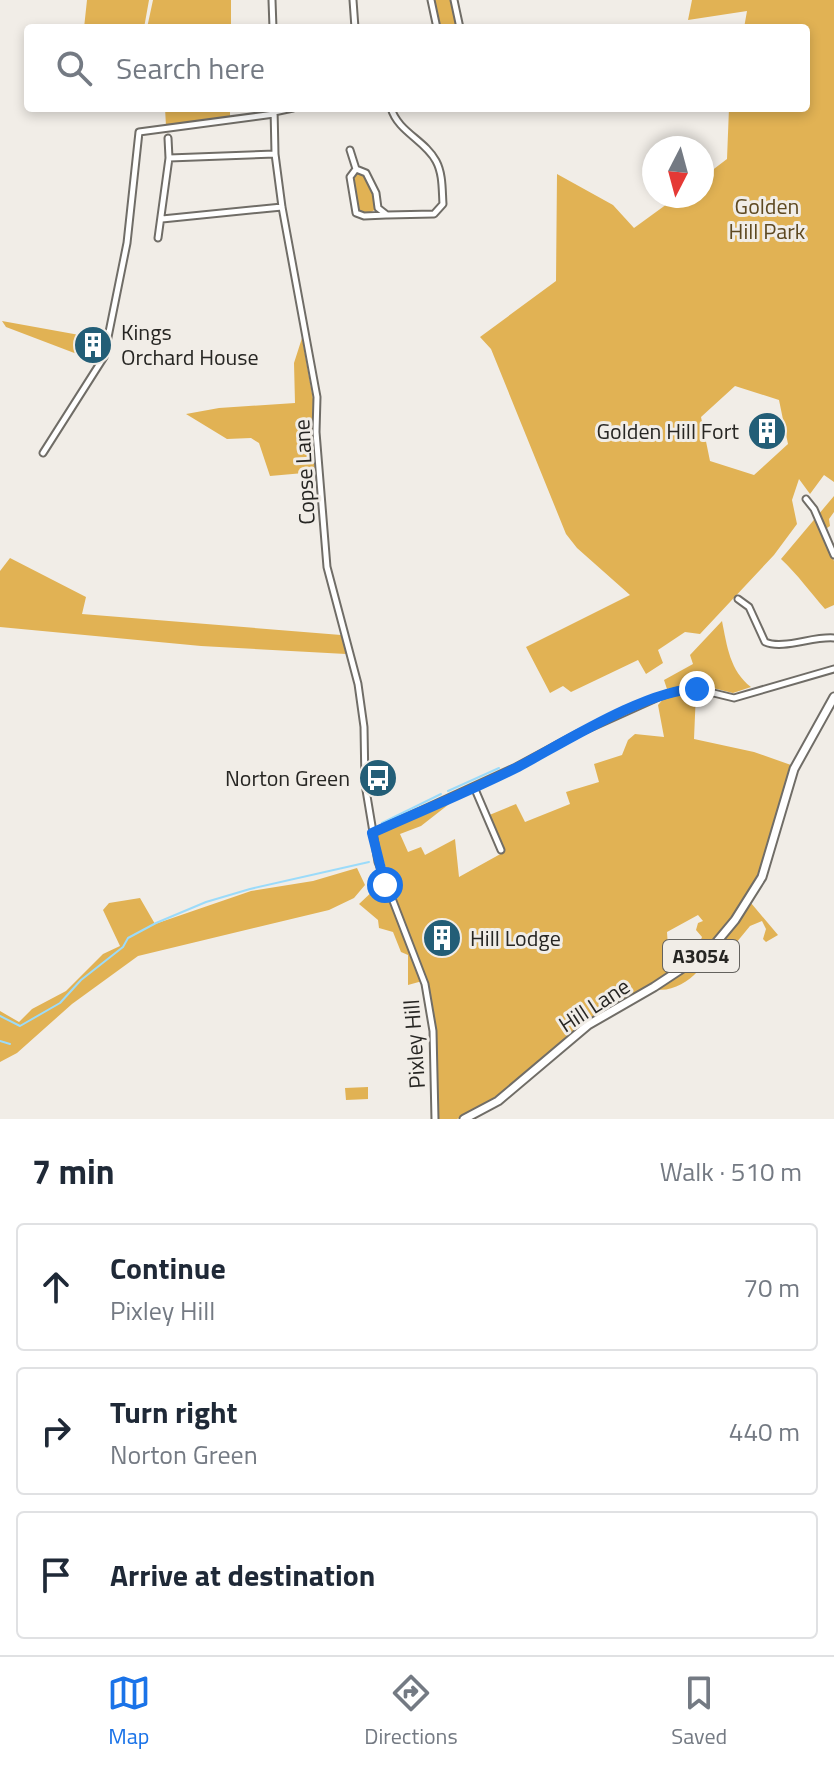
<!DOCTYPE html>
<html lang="en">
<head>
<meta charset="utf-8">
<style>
	body { margin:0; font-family:"Titillium Web",sans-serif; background:#f6f6f7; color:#1f2937 }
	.compass { position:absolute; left:642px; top:136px; width:72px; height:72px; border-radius:50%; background:#fff; box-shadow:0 4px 12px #0003; rotate:186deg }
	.stop { position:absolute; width:24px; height:24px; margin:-18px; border:6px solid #1a73e8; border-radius:50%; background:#fff }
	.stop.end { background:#1a73e8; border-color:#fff; box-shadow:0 2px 8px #0008 }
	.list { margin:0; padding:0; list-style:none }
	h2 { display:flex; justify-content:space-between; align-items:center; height:104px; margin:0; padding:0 32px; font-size:34px }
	h2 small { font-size:26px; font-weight:400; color:#747a83 }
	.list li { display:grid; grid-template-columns:52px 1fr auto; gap:24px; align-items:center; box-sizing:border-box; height:128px; margin:0 16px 16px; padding:0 16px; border:2px solid #e0e1e3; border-radius:8px }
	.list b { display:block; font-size:30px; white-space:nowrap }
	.list p { margin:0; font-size:26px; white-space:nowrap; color:#747a83 }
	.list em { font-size:26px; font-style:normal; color:#747a83 }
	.icon { flex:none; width:44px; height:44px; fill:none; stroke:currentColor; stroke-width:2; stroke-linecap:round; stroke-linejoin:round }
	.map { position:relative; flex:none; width:834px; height:1119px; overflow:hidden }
	.search { position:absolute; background:#fff; box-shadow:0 4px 12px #0003; left:24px; right:24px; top:24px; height:88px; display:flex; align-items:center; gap:20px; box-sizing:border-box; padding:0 28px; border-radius:8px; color:#747a83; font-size:30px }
	.sheet { height:536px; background:#fff }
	nav { display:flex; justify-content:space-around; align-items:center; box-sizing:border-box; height:112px; border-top:2px solid #e0e1e3; background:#fff; font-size:22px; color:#747a83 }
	nav a { display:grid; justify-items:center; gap:4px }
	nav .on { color:#1a73e8 }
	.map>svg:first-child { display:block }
</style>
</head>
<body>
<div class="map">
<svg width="834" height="1119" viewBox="0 0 834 1119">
	<rect width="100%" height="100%" fill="#f1ede7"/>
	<path fill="#e1b254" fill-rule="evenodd" d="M 87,0 L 149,0 L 144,28 L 84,28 Z
		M 153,0 L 231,0 L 231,28 L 147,28 Z
		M 434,0 L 452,0 L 457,28 L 440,28 Z
		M 692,0 L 834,0 L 834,482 L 824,475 L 810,494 L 799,479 L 792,500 L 797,524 L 774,555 L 700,634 L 685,632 L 658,650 L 663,663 L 646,674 L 638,660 L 571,692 L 563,686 L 550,693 L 526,647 L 630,595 L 577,548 L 566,534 L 491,349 L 480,337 L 556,281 L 557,174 L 613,205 L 634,228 L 678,196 L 702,196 L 702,178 L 727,159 L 729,108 L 806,108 L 806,28 L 744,28 L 747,11 L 688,20 ZM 735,386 L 779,400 L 788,444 L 754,475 L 710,461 L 701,417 Z
		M 165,108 L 230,108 L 230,117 L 166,126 Z
		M 356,169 L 366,173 L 376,193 L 378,208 L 364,216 L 356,213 L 350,177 Z
		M 2,321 L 107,340 L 98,362 L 6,327 Z
		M 302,338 L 313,399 L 312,432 L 315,472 L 270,476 L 259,443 L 251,438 L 227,439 L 186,414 L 219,408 L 295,403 L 294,363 Z
		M 834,496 L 834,512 L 829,519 L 830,526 L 821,532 L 834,561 L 834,605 L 825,609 C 810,592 798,575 781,559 Z
		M 10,558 L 86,597 L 82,614 L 341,635 L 346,654 L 201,646 L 0,627 L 0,571 Z
		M 722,621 C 727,646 730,671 751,687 L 733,693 L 697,684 L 667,689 L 664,680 L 693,664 L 690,655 Z
		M 684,692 L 696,692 L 694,739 L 754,752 L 791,765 L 759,875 L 721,943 L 714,971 L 697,972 C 688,982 669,993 655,989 L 653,985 L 589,1022 L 495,1099 L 457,1119 L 438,1119 L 436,1030 L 428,983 L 426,980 L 408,985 L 408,955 L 401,952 L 393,932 L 379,928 L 378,920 L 359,904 L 375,889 L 383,889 L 388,902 L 395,900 L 375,831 L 451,797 L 453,801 L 421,826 L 400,834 L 408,852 L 421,847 L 425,855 L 455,839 L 459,877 L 504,852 L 487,816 L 516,804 L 525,822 L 570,804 L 566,792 L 599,782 L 594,764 L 622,755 L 628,740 L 635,734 L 664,737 L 658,705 L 665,697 ZM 698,915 L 703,921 L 698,923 L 696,930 L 702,937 L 697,949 L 682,960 L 668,947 L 667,932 Z
		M 357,868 L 365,885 L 354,898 L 329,910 L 138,956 L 72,1004 L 17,1053 L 0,1062 L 0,1011 L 19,1022 L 32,1009 L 66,991 L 103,954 L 120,946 L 103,910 L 109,903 L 140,898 L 155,924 L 251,891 L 313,881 Z
		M 751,903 L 778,935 L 766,942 L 763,939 L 766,929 L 762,921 L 750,926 L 736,943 L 731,944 L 722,938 Z
		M 368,1087 L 368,1099 L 346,1100 L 345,1088 Z"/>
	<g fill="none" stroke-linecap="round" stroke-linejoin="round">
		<path stroke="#9bdbfa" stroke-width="2" d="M 448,791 L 499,768
			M 382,823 L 441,794
			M 0,1016 L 20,1026 L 60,1003 L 81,980 L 123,947 L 128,938 L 156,923 L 206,902 L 250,889 L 369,862
			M 0,1041 L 10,1044"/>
		<g stroke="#706d67" stroke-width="9">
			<path id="minor" d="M 272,0 L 273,28
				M 353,0 L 355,28
				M 431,0 L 437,28
				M 454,0 L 460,28
				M 274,108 L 275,154 L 282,207 L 317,397 L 316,432 L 327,567 L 358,684 L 364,727 L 365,784 L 378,862 L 425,984 L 433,1031 L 435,1119
				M 274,112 L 293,108
				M 350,150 L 356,169 L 350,177 L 356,213 L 364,216 L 386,215
				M 169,158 L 275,154
				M 356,169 L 366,173 L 376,193 L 378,208 L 387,215 L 434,214 L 443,204 C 442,190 443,174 436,161 C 425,140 398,132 391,108
				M 162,219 L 282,207
				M 158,238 L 169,158 L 168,138
				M 43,453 L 104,357 L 127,243 L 139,132 L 274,114
				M 806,499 L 814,509 L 834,555
				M 738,599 L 749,607 L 765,642 C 783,650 813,636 834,638
				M 474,787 L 501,850
				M 372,833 L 516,767 L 579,733 L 661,696 L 684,689 L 697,689 L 734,698 L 834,669"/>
		</g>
		<g stroke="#706d67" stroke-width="11">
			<path id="major" d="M 464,1119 L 498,1101 L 588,1025 L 654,987 L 710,950 L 735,920 L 762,877 L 794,769 L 834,697"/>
		</g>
		<use href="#minor" stroke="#fff" stroke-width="5"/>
		<use href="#major" stroke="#fff" stroke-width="7"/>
	</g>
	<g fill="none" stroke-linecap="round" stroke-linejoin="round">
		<path stroke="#1a73e8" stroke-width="10" d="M 385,885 L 372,833 C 421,811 470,791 518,767 C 563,743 648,689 697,689"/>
	</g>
	<defs>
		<g id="building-disc" transform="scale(2)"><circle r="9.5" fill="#235e77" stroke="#f1ede7"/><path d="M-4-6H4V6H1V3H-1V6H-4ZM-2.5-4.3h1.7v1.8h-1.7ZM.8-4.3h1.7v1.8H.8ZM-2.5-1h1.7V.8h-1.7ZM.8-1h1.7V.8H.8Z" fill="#fff"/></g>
		<g id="bus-disc" transform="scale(2)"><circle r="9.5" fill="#235e77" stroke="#f1ede7"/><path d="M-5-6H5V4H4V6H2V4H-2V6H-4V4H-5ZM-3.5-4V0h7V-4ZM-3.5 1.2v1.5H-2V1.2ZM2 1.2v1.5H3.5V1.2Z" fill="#fff"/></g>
	</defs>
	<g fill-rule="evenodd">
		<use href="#building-disc" x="93" y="345"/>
		<use href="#building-disc" x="767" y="431"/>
		<use href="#bus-disc" x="378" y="778"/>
		<use href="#building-disc" x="442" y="938"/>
	</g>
	<g text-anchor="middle" stroke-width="6" stroke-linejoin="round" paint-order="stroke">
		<rect fill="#f1ede7" stroke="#64625e" stroke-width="2" x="663" y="940" width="76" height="32" rx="6"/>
		<g font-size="20" font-weight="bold" fill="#272623">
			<text x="701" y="963">A3054</text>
		</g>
		<g font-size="22" fill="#5e4921" stroke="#f1ede7">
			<text x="767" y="214">Golden<tspan x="767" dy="25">Hill Park</tspan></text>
		</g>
		<g font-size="22" fill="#272623" stroke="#f1ede7" text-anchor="start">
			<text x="121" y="340">Kings<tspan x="121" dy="25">Orchard House</tspan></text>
			<text x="739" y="439" text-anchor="end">Golden Hill Fort</text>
			<text x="350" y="786" text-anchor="end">Norton Green</text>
			<text x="470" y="946">Hill Lodge</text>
		</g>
		<g font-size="22" fill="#272623" stroke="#f1ede7">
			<text transform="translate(304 472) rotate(-93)" y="8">Copse Lane</text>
			<text transform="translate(594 1005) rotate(-33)" y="8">Hill Lane</text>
			<text transform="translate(414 1044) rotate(-94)" y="8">Pixley Hill</text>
		</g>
	</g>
</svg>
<svg class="compass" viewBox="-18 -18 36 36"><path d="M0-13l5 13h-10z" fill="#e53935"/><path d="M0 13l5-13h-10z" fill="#747a83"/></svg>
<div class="stop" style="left:385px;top:885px"></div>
<div class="stop end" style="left:697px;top:689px"></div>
<div class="search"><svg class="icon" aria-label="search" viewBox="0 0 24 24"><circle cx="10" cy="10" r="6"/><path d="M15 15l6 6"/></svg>Search here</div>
</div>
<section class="sheet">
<h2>7 min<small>Walk · 510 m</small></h2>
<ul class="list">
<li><svg class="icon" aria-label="ahead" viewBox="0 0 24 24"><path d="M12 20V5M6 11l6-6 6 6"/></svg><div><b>Continue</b><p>Pixley Hill</p></div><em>70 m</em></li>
<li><svg class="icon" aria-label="right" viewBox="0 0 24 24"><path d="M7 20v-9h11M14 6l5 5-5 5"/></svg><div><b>Turn right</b><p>Norton Green</p></div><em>440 m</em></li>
<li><svg class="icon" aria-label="arrive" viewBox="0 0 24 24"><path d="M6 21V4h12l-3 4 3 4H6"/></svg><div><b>Arrive at destination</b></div></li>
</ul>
</section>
<nav>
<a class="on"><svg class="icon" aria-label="map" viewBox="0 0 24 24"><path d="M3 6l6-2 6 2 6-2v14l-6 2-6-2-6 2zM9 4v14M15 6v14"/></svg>Map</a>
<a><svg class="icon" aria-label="directions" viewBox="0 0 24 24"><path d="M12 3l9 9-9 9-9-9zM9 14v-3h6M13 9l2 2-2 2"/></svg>Directions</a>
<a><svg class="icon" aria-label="saved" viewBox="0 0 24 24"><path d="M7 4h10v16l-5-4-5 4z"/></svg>Saved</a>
</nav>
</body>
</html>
